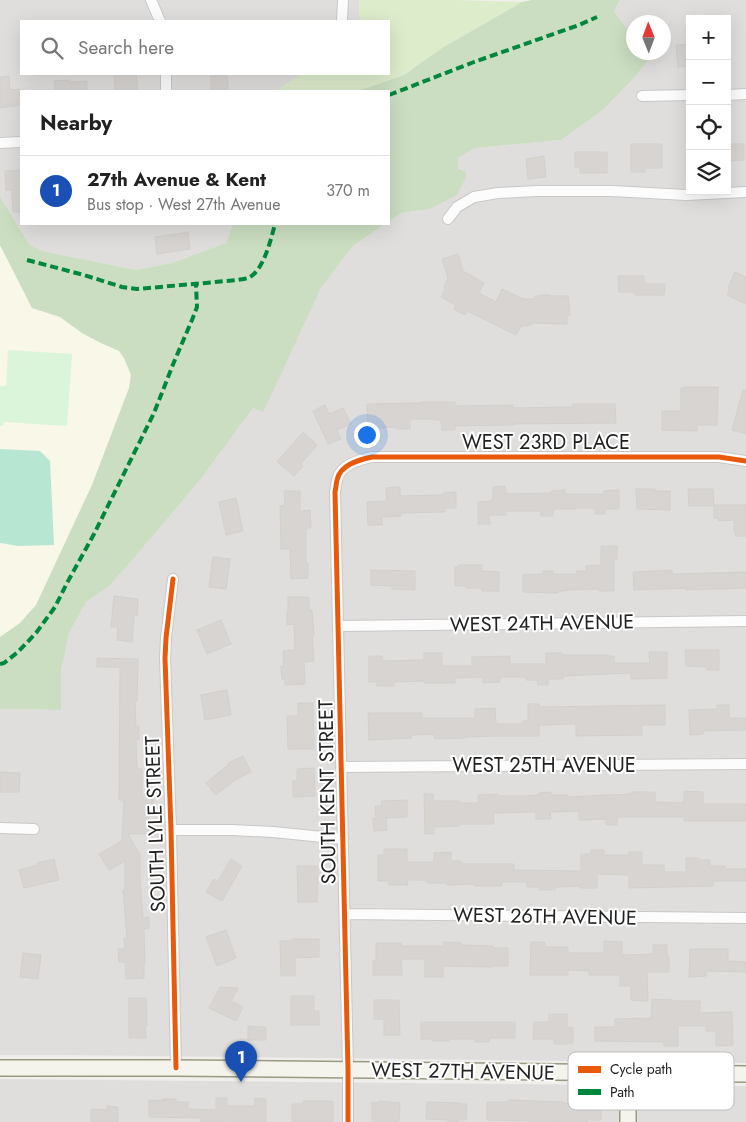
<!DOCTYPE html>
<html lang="en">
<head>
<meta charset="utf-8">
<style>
	body { margin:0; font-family:Jost,sans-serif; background:#f6f6f6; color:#222 }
	.controls { position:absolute; right:15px; top:15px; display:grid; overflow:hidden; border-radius:0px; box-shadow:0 5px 20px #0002 }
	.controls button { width:45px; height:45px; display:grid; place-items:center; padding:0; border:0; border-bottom:1px solid #e0e0e0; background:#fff; color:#222; font:25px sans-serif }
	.compass { position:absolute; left:626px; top:15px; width:45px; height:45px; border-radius:50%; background:#fff; box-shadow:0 5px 20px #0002; rotate:359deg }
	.you { position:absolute; left:366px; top:434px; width:18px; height:18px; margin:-12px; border:4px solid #fff; border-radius:50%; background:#1a73e8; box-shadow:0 0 0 8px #1a73e833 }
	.badge { display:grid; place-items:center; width:32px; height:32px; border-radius:50%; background:#1a73e8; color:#fff; font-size:16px; font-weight:700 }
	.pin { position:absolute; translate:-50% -41px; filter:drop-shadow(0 1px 2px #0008) }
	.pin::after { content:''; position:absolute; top:26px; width:18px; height:15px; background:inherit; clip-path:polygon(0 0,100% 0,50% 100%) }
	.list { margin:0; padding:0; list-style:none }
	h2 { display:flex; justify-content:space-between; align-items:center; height:65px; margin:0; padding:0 20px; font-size:21px }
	h2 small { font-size:16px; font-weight:400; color:#767676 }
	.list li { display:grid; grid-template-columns:32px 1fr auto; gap:15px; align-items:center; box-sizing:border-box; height:70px; padding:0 20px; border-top:1px solid #e0e0e0 }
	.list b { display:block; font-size:19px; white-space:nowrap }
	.list p { margin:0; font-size:16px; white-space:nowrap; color:#767676 }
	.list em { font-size:16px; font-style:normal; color:#767676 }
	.icon { flex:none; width:28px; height:28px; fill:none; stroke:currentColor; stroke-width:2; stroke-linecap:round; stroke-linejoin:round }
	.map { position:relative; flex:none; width:746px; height:1122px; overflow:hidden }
	.search { position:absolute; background:#fff; box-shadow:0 5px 20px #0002; left:20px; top:20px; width:370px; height:55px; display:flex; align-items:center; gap:12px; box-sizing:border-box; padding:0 18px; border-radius:0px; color:#767676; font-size:19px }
	.panel { position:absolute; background:#fff; box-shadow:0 5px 20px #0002; left:20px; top:90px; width:370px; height:135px; border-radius:0px }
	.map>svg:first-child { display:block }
</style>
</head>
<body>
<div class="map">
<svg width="746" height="1122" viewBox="0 0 746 1122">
	<rect width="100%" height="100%" fill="#f0eeeb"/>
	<path fill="#dfdedc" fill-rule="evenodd" d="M 0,0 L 359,0 L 360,21 L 21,21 L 21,74 L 301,74 L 277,91 L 21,91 L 21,224 L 233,224 L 226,243 L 172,263 L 136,270 L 41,251 L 29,244 L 0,196 Z
		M 620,0 L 746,0 L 746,1063 L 60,1055 L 0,1055 L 0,709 L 61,710 L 61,671 L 69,633 L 86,602 L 108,587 L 129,564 L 201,479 L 253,408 L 262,411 L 284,368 L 321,288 L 353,246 L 385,224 L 389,224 L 389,222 L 401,213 L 430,209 L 458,169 L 458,158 L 475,148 L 561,140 L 603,110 L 635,77 L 650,58 L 646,53 L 664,52 L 664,22 L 634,22 L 633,36 L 614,11 ZM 690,19 L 727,19 L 727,191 L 690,191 Z
		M 0,1079 L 610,1085 L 615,1086 L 617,1089 L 619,1094 L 619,1122 L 0,1122 Z
		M 649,1086 L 746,1086 L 746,1122 L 637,1122 L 638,1096 L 640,1091 L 643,1087 Z"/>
	<path fill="#f8f7e8" d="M 0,245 L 32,308 L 60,317 L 82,333 L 101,343 L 119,351 L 124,358 L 131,375 L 129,388 L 92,485 L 36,605 L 20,623 L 0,637 Z"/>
	<path fill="#ddeccb" d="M 359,0 L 454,0 L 522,2 L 442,48 L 404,75 L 358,91 L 277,91 L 301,74 L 389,74 L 389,21 L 360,21 Z"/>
	<path fill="#cbdec1" d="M 532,0 L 620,0 L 614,11 L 633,36 L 634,52 L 646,53 L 650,58 L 635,77 L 603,110 L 561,140 L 475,148 L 458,158 L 458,169 L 466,172 L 466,177 L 457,195 L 430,209 L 401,213 L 389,222 L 389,91 L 358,91 L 404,75 L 442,48 L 522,2 Z
		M 0,196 L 29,244 L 42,251 L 136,270 L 172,263 L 226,243 L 233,224 L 385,224 L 353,246 L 321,288 L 284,368 L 263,412 L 253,408 L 201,479 L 129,564 L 108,587 L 86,602 L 69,633 L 61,671 L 61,710 L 0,709 L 0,637 L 20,623 L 36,605 L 92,485 L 129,388 L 131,375 L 124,358 L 119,351 L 101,343 L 82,333 L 60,317 L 32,308 L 0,245 Z"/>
	<path fill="#daf5da" d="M 8,350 L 72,354 L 67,426 L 4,422 L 3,426 L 0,426 L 0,386 L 6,386 Z"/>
	<path fill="#b7e6d2" d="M 0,449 L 40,451 L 50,461 L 54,545 L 18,546 L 0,543 Z"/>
	<path fill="#d7d4d2" stroke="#d3d0cc" d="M 690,44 L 690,66 L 678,67 L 676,45 Z
		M 114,74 L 136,74 L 138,91 L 115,91 Z
		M 211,74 L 227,74 L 228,89 L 211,89 Z
		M 9,76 L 10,90 L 21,89 L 21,105 L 0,108 L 0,77 Z
		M 70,80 L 70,82 L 87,81 L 87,91 L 55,91 L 54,81 Z
		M 631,144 L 662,144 L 662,168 L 645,168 L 645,172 L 631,172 Z
		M 727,144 L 744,144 L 744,160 L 727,161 Z
		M 575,152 L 607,152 L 607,173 L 580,173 L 580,167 L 575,167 Z
		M 544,156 L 546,177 L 528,179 L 526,159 Z
		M 21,170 L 21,212 L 13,212 L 12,190 L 6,190 L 5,171 Z
		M 188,232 L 190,249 L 157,254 L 155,237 Z
		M 458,254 L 463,271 L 484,283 L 479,293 L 496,302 L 502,289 L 523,299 L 535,299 L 535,296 L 541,296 L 541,295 L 550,295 L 551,296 L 568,296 L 570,315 L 567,315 L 567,324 L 531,323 L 531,325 L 521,326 L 516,335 L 467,311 L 465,315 L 454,309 L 456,305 L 441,297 L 445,289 L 444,288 L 448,278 L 442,259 Z
		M 735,272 L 746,277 L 746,304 L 727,295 L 730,289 L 728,288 Z
		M 618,276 L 644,276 L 644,284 L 665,284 L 664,295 L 635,295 L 635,292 L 619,292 Z
		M 684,387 L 718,387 L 717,425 L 697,425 L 697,431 L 662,430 L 662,411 L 681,411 L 681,388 L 684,388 Z
		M 743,390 L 746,390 L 746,434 L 732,430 Z
		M 421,402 L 455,402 L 455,406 L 513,405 L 513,408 L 573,407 L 573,404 L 615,404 L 616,423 L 514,424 L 514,425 L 455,426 L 455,430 L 442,430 L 441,420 L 434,420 L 434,419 L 410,419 L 410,429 L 396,429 L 396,427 L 368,428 L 367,404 L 421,403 Z
		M 325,405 L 329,414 L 343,408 L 351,424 L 337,430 L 341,439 L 328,444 L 313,411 Z
		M 303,432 L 317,445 L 301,464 L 303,466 L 294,476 L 277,462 Z
		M 505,486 L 506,494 L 551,493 L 551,491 L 565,490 L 565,494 L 604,494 L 604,491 L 619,490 L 619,509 L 605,509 L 605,514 L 595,514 L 595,508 L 576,508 L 576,509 L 554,509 L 554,511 L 553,511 L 553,516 L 541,516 L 541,511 L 506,511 L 506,515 L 489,515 L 490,524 L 478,524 L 478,502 L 492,501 L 492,498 L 493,498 L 493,487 Z
		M 400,487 L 400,496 L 443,495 L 443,493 L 456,492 L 456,508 L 445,508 L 445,512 L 401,513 L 401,516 L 382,517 L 382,525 L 368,525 L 367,502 L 386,501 L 386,499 L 387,499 L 386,488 Z
		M 636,489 L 655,489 L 655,491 L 670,491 L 670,510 L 637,509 Z
		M 688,489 L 713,489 L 714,506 L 689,506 Z
		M 284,491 L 300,491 L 300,511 L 310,510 L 311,528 L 306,528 L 306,563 L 308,563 L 308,578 L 291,579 L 290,549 L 281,549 L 280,506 L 285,505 Z
		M 236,498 L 243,531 L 226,535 L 219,502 Z
		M 714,505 L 746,505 L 746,536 L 735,536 L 735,531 L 734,531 L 734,520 L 718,521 L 718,518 L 714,518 Z
		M 601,546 L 617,546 L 617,559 L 614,559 L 614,591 L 599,591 L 599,589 L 566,590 L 566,591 L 558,591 L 558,593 L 523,592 L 523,575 L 543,574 L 543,571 L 553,571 L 553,574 L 577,574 L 577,571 L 586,571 L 586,566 L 601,565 Z
		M 213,557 L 230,559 L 226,589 L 209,587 Z
		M 459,565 L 482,565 L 482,571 L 499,572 L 499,591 L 482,591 L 482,588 L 466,588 L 466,586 L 455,586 L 455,567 L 459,567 Z
		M 371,570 L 415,571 L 415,590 L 392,589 L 392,586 L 371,585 Z
		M 672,570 L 672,574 L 746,572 L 746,588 L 686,590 L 686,588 L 634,590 L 633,572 Z
		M 114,596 L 138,599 L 137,616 L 134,615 L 132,642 L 117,640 L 118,627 L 111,627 Z
		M 288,597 L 309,597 L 309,610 L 312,610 L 314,636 L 312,636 L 314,661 L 304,662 L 305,684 L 285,685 L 285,679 L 282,679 L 281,666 L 284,666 L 283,651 L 295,650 L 294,624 L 287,625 L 287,611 L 288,611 Z
		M 221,620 L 231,644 L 207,654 L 197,630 Z
		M 685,650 L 719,650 L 719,670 L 707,670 L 707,667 L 686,666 Z
		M 649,652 L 667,652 L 667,678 L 631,679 L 631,673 L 563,676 L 563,679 L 548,679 L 548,685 L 538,685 L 537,680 L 526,680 L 526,677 L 500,677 L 500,682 L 483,683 L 483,677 L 455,678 L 455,683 L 424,683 L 424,681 L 394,682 L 394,686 L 377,686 L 377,682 L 369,682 L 369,656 L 382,656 L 382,661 L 424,660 L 424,653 L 442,653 L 442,666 L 472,666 L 472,657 L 510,656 L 510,664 L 546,664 L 546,653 L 562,653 L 562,655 L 608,655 L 608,656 L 614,656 L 614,663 L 650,663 Z
		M 97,658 L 138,659 L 137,701 L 135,701 L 136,726 L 139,726 L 139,739 L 136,739 L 137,769 L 142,769 L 142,797 L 154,797 L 153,812 L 149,812 L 149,834 L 128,834 L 140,855 L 140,880 L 143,918 L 149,917 L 149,928 L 144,929 L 145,963 L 144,963 L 144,978 L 126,979 L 125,962 L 119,962 L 118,949 L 125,949 L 124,938 L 127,938 L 123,890 L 125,890 L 125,861 L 109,870 L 99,854 L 122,841 L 124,800 L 119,800 L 120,667 L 97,667 Z
		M 227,690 L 231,715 L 205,720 L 201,695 Z
		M 298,703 L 313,703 L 314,749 L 288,749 L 287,716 L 298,716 Z
		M 528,704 L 539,704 L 539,707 L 665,705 L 665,725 L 642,725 L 642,735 L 576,736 L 576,724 L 539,725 L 539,736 L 493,736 L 465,737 L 465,738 L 435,739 L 434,734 L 411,735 L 411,738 L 369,740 L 368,713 L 422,713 L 422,718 L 475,718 L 475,709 L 495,708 L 496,724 L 523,724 L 523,721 L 528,721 Z
		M 717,705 L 729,705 L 729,718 L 746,718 L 746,730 L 703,731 L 703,734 L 690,735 L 689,710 L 717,709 Z
		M 243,756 L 251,772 L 235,780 L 216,795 L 206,783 L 229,764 L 228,763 Z
		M 314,768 L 315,796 L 293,797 L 293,781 L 297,781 L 297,769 Z
		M 0,772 L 20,773 L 19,792 L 0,792 Z
		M 684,791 L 703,792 L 703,804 L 746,804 L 746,821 L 684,821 L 684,817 L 617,817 L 617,825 L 606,825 L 606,819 L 579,820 L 579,811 L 550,812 L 551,819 L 536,819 L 536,812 L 493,813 L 494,824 L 459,824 L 459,826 L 434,827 L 434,834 L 425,834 L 424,794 L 433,794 L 433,801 L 459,801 L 459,803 L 478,803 L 478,795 L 498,794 L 498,796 L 527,796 L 539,795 L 539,793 L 551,792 L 551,795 L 567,795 L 567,797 L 632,794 L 632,792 L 655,792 L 655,802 L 684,803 Z
		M 407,800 L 407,817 L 386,818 L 387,830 L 374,831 L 373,818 L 376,818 L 375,806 L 382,806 L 381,801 Z
		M 384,849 L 407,849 L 407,862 L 434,862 L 434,853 L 451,852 L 451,861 L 461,861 L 461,864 L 514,864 L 514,870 L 581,871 L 581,854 L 591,854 L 591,850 L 604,850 L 604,855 L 629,855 L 629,852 L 642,852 L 642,865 L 664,865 L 664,872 L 686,872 L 686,858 L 699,858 L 699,860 L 710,860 L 710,866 L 725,866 L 725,869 L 746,869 L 746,881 L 713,881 L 713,886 L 629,888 L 629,875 L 597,874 L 597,888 L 580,888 L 580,886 L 555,887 L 555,890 L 540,890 L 540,887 L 527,887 L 527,882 L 501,882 L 502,886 L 474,886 L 474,884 L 447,885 L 447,883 L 427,883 L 427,880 L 407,880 L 408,885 L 389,885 L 389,881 L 378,881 L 378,855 L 384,855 Z
		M 54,859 L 59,880 L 24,888 L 19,870 L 38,865 L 37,863 Z
		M 231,859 L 242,866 L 222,901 L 206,892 L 214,879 L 218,881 Z
		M 297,866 L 318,866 L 317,902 L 298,902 Z
		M 226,930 L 236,958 L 217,966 L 206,937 Z
		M 292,939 L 319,939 L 319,957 L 295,958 L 295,976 L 281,976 L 280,941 L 292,941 Z
		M 604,941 L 622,942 L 622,955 L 653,954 L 653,945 L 667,945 L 667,957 L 669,957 L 669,972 L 647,972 L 648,1001 L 631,1000 L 631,986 L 620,986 L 620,975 L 589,975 L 589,971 L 568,970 L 568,975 L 530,975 L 531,942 L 545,942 L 545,947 L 568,947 L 568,953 L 604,953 Z
		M 444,942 L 461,943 L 461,945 L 493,946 L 493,948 L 508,948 L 508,966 L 492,966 L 492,967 L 443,966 L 443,977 L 425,977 L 425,959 L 401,959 L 402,975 L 373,975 L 373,961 L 376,961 L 376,943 L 401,943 L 401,946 L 444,946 Z
		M 690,949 L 728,949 L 728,961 L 746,962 L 746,972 L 706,971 L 706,976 L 689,977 Z
		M 23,953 L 41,955 L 38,979 L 20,977 Z
		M 220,987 L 238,988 L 231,1001 L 243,1007 L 236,1021 L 209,1008 Z
		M 291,996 L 314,996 L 314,1011 L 319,1011 L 319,1025 L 291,1025 Z
		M 129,998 L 146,998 L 147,1026 L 145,1026 L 146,1038 L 129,1038 Z
		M 652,999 L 673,1000 L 673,1001 L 700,1001 L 700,1013 L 732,1012 L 733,1045 L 716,1046 L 716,1031 L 706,1031 L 706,1026 L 678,1026 L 678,1046 L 664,1046 L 664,1042 L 595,1041 L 595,1027 L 615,1027 L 615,1019 L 651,1018 Z
		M 374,1000 L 399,1000 L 400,1035 L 384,1035 L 384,1019 L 374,1019 Z
		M 549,1014 L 567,1014 L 567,1027 L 573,1028 L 573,1043 L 568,1043 L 568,1044 L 554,1044 L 554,1039 L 533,1039 L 534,1022 L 549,1022 Z
		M 421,1022 L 515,1022 L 515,1038 L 490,1038 L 489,1042 L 475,1042 L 475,1039 L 449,1039 L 449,1041 L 432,1041 L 432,1039 L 421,1039 Z
		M 248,1026 L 266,1027 L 266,1040 L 248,1040 Z
		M 216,1098 L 227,1098 L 227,1106 L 255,1106 L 255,1098 L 266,1099 L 266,1121 L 227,1121 L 227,1122 L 201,1122 L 201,1118 L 149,1117 L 149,1100 L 162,1101 L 162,1099 L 176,1099 L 176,1102 L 188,1102 L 188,1109 L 216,1110 Z
		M 509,1100 L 563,1102 L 563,1103 L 587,1104 L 587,1105 L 601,1105 L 601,1120 L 587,1120 L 587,1122 L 487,1120 L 487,1102 L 509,1102 Z
		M 303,1101 L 333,1101 L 333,1122 L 292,1122 L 292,1104 L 303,1104 Z
		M 379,1101 L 400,1103 L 399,1121 L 372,1121 L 372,1102 L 379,1103 Z
		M 427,1102 L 460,1103 L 460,1104 L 467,1104 L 466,1120 L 458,1120 L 458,1122 L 448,1122 L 448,1120 L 426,1119 Z
		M 107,1106 L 118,1107 L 118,1122 L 91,1122 L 91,1109 L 107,1110 Z"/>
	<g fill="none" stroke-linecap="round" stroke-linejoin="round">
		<g stroke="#c9c8c7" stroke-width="12">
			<path id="street" d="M 151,0 L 160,21
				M 342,21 L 343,0
				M 166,74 L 166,91
				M 727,95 L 746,94
				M 642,96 L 690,95
				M 0,143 L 21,142
				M 448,219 L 457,207 L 474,197 L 498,193 L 537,191 L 612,191 L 686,195 L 746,192
				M 173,579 L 166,638 L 165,658 L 171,830 L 176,1068
				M 338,626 L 746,621
				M 342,767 L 746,764
				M 0,828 L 34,829
				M 171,830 L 232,830 L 273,832 L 343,839
				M 345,914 L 746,918
				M 348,1122 L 348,1070 L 335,492 C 336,488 336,484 337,480 C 340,465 358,460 372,457 L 719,457 L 746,461"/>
		</g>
		<g stroke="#999a82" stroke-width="18">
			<path id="secondary" d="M 0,1068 L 176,1068 L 746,1074
				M 628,1122 L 628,1073"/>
		</g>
		<use href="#street" stroke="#fdfcfc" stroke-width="10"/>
		<use href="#secondary" stroke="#f4f4ed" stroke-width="15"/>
		<path stroke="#00873e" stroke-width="4" stroke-dasharray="8 4" stroke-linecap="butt" d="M 389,95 L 474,62 L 579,25 L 597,17
			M 27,260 L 84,275 L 122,287 L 137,289 L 238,280 C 242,279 247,279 250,277 C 264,269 271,239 275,224
			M 0,664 L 4,663 L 18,652 L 36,633 L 55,607 L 67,583 L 94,534 L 154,413 L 174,362 L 192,320 L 197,307 L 196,285"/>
		<g stroke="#fff" stroke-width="8">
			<path id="cycleway" d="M 173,579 L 166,638 L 165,658 L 171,830 L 176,1068
				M 348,1122 L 348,1070 L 335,492 C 336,488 336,484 337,480 C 340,465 358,460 372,457 L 719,457 L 746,461"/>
		</g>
		<use href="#cycleway" stroke="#e8590c" stroke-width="5"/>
	</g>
	<g text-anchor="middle" stroke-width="4" stroke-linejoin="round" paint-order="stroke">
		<g font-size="20" fill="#222" stroke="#fff">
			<text x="546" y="449">WEST 23RD PLACE</text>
			<text transform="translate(542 623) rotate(-1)" y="7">WEST 24TH AVENUE</text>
			<text x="544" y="772">WEST 25TH AVENUE</text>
			<text transform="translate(327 792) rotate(-91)" y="7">SOUTH KENT STREET</text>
			<text transform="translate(155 824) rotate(-92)" y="7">SOUTH LYLE STREET</text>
			<text transform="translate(545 916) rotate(1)" y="7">WEST 26TH AVENUE</text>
			<text transform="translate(463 1071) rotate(1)" y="7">WEST 27TH AVENUE</text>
		</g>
	</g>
	<rect x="568" y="1052" width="166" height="58" rx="8" fill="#fff" stroke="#bdbdbd" stroke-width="1"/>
	<rect x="578" y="1066" width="23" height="7" fill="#e8590c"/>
	<rect x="578" y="1089" width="23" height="6" fill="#00873e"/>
	<g font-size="14" fill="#222">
		<text x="610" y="1074">Cycle path</text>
		<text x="610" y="1097">Path</text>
	</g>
</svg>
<div class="controls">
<button>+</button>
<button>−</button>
<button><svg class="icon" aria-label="locate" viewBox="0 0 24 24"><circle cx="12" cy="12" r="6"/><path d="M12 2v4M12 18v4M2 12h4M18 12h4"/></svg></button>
<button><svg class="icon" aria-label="layers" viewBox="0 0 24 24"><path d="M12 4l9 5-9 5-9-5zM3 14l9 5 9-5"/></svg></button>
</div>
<svg class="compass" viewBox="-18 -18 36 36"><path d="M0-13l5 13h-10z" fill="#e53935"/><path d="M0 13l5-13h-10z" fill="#767676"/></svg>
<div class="you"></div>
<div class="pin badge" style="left:241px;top:1082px;background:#1a4fb4">1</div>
<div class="search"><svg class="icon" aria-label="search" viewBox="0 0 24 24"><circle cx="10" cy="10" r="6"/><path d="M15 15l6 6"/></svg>Search here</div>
<section class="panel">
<h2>Nearby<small></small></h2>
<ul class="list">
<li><span class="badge" style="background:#1a4fb4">1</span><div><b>27th Avenue &amp; Kent</b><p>Bus stop · West 27th Avenue</p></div><em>370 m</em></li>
</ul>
</section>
</div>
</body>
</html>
